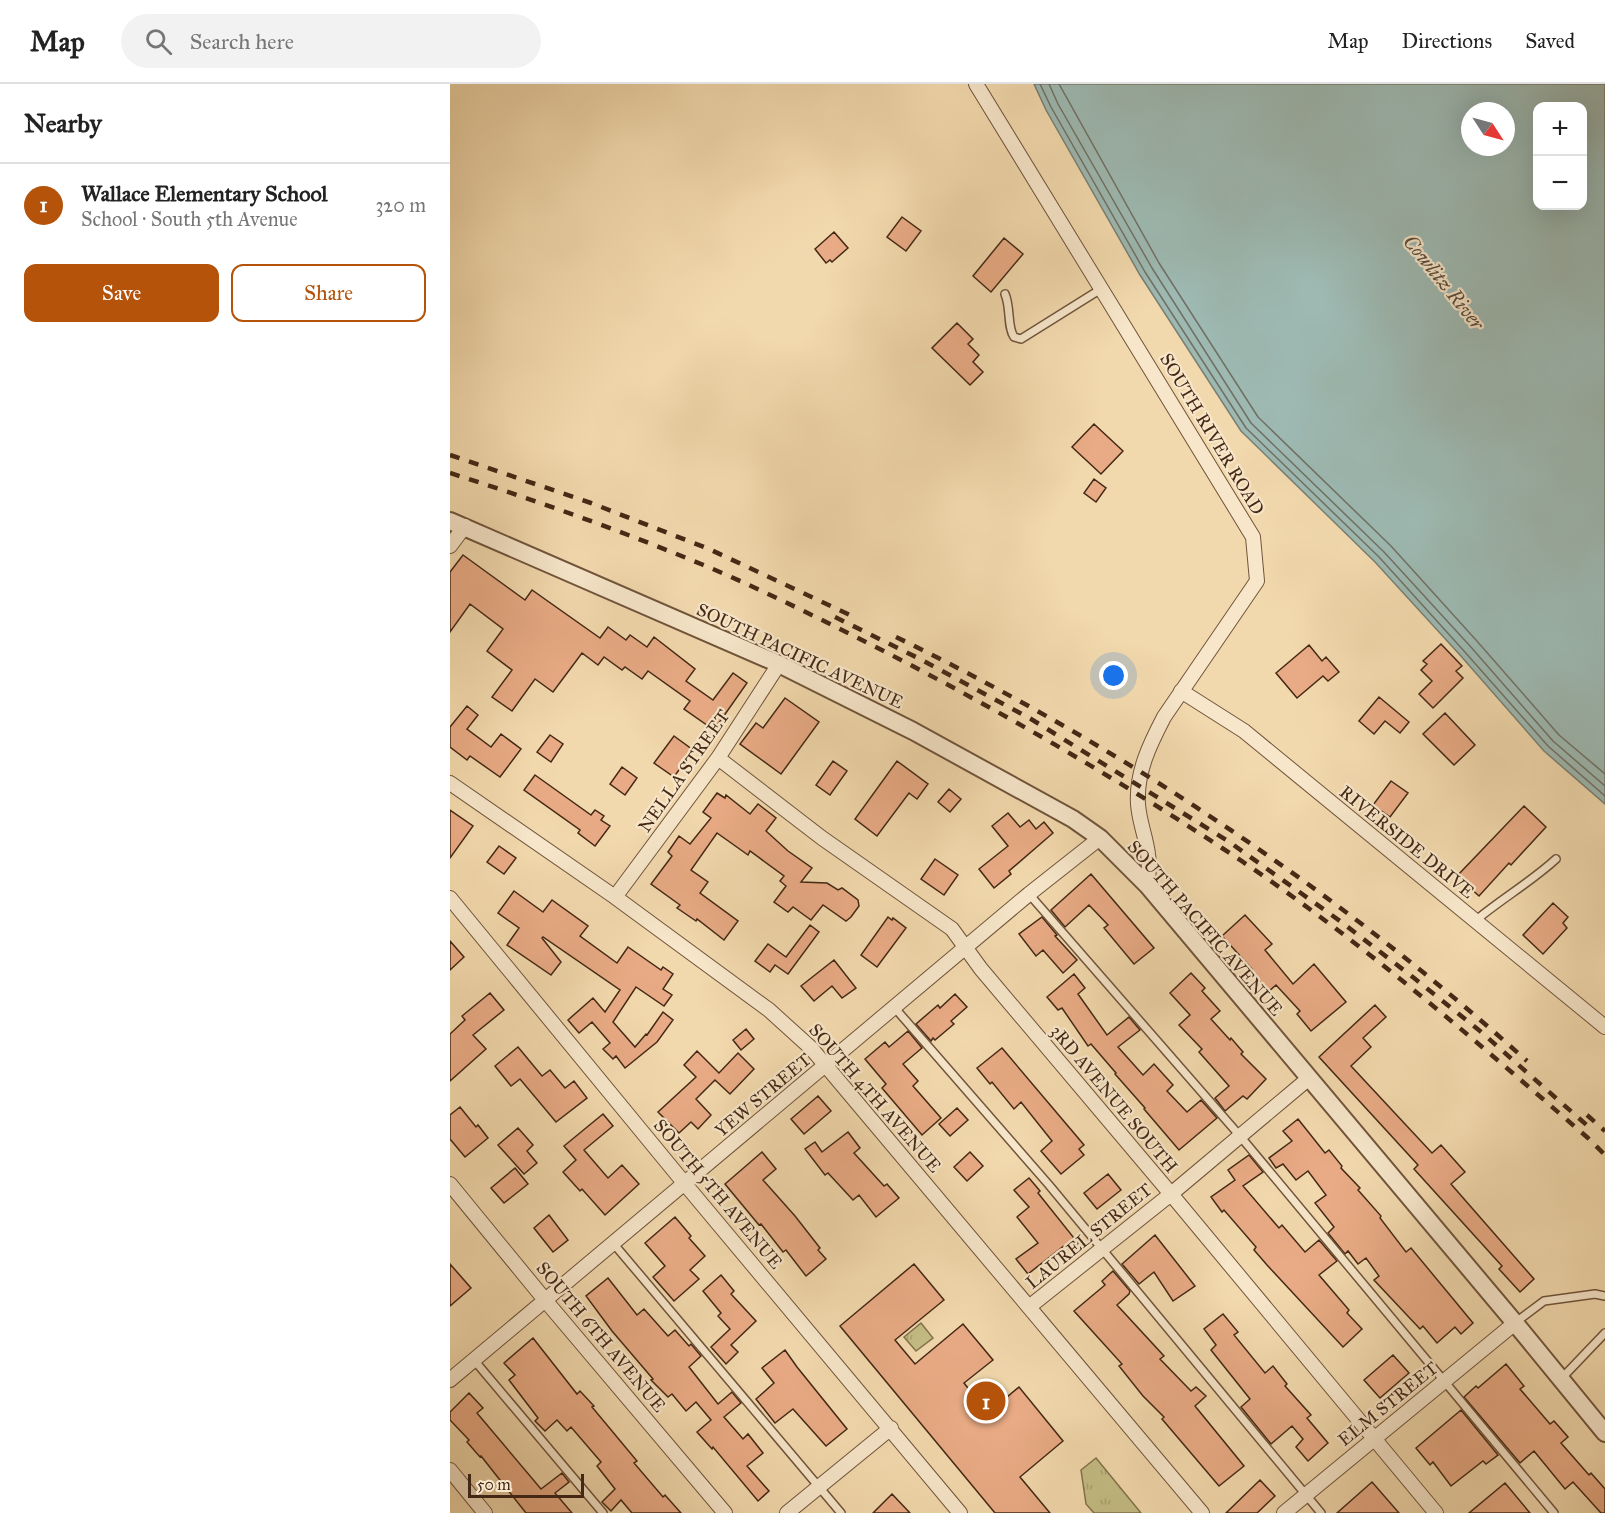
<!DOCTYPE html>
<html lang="en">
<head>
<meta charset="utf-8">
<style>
	body { margin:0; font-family:"IM FELL Great Primer",serif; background:#f2f2f2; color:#222 }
	.controls { position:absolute; right:18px; top:18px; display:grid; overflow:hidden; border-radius:12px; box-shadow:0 6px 24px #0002 }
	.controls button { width:54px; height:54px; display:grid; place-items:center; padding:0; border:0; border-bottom:2px solid #e0e0e0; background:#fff; color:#222; font:30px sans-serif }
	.compass { position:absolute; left:1011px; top:18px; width:54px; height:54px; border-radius:50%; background:#fff; box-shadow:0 6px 24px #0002; rotate:126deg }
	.scale { position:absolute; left:18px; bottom:15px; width:116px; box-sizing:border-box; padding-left:6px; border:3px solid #442815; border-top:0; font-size:16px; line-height:21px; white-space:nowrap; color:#442815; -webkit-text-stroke:4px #f7e6ca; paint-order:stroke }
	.you { position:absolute; left:664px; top:592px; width:21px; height:21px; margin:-15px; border:4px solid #fff; border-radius:50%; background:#1a73e8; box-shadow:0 0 0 9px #1a73e833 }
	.badge { display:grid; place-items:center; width:39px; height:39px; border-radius:50%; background:#b45309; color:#fff; font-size:20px; font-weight:700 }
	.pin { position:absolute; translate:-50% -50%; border:3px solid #fff; box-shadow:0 2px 6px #0006 }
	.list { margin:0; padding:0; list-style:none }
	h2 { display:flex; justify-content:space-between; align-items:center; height:78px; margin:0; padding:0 24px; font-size:26px }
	h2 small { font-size:20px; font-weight:400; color:#767676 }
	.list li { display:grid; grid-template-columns:39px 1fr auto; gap:18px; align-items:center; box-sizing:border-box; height:84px; padding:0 24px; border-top:2px solid #e0e0e0 }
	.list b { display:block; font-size:22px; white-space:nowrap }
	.list p { margin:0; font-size:20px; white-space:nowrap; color:#767676 }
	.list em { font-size:20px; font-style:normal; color:#767676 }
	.actions { display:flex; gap:12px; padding:18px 24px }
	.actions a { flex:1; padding:14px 0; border:2px solid #b45309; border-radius:12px; text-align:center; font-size:21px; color:#b45309 }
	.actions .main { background:#b45309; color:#fff }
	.icon { flex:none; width:33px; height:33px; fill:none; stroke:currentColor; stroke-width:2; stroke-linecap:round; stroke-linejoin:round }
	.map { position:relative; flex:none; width:1155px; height:1429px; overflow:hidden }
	header { display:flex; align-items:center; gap:36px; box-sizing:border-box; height:84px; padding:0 30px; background:#fff; border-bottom:2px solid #e0e0e0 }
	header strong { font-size:28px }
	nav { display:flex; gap:33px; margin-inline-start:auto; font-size:21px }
	.search { width:420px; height:54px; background:#f2f2f2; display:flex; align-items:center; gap:15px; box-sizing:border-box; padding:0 21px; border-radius:33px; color:#767676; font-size:22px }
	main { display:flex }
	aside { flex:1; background:#fff }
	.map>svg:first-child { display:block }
</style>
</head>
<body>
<header>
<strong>Map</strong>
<div class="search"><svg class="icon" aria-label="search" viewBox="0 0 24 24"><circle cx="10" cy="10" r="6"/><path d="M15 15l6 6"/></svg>Search here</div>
<nav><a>Map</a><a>Directions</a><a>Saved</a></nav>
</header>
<main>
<aside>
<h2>Nearby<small></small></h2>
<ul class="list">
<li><span class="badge">1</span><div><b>Wallace Elementary School</b><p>School · South 5th Avenue</p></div><em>320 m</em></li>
</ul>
<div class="actions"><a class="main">Save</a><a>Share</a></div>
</aside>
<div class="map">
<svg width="1155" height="1429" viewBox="0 0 1155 1429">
	<defs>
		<pattern id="park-tufts" width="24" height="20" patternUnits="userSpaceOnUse" patternTransform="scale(1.5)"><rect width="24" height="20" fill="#c3bd84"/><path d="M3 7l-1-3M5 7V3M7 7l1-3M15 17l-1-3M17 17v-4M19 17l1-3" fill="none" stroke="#a9a271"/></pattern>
	</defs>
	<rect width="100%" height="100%" fill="#f2d9ad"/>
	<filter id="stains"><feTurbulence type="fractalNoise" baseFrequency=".00333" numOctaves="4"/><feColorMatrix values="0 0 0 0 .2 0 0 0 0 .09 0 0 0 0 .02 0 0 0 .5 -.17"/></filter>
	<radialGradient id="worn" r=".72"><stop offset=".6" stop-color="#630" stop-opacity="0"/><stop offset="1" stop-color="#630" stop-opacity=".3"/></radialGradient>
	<path fill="url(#park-tufts)" stroke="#84724c" stroke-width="1.5" d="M 471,1239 L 483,1254 L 466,1267 L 454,1253 Z
		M 646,1374 L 691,1429 L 644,1429 L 636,1420 L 631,1386 Z"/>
	<path fill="#9db9b2" stroke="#797f73" stroke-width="1.5" fill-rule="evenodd" d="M 584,0 L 1155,0 L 1155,720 L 1094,667 L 1010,571 L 925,478 L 791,347 L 690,191 L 596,26 ZM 1088,22 L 1132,22 L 1132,122 L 1088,122 ZM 1020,27 L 1056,27 L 1056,63 L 1020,63 Z"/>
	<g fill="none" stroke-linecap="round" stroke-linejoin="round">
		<path stroke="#707064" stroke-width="1.5" d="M 590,0 L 601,23 L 695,188 L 796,344 L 929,473 L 1014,567 L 1098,662 L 1155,712
			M 599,0 L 608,20 L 702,184 L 801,339 L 934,468 L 1020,562 L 1103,657 L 1155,702
			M 609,0 L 709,179 L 808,333 L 941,462 L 1026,556 L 1109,651 L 1155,690"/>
	</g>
	<path fill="#e9ab85" stroke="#442815" stroke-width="1.5" d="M 452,133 L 471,147 L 456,167 L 437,153 Z
		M 384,148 L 398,164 L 382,178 L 380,176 L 376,179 L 365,165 Z
		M 554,154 L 573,170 L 541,208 L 523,192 Z
		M 507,239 L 523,255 L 518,260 L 529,271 L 523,278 L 533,288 L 520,301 L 482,264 Z
		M 644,340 L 673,367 L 651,390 L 622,363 Z
		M 644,395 L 656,404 L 646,418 L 634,409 Z
		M 13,471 L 75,516 L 82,506 L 150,554 L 158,543 L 176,556 L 180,551 L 197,563 L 204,553 L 245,585 L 236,597 L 263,616 L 283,589 L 297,599 L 264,646 L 234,625 L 240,617 L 198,587 L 192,595 L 175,583 L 172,586 L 154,573 L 148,581 L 132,569 L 103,608 L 85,595 L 62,627 L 42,613 L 62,586 L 37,567 L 53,545 L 20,520 L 0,548 L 0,488 Z
		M 991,560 L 1012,582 L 1006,587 L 1013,594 L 983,624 L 969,610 L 982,597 L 971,586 L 977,580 L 973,577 Z
		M 859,561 L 872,577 L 876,573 L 889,588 L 878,597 L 873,592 L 847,614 L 826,589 Z
		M 929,613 L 959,638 L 950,649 L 935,637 L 924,650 L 909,637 Z
		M 335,614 L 369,638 L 331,690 L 290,660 L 306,639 L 313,644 Z
		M 17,622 L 28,631 L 17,645 L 41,663 L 51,650 L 71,665 L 50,693 L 20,672 L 17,676 L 0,663 L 0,643 Z
		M 995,629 L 1025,661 L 1004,681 L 973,650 Z
		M 100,651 L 113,660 L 101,678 L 87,668 Z
		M 224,652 L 243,666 L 224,693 L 204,679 Z
		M 383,677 L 397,687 L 380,711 L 366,701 Z
		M 447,677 L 478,700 L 467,715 L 459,709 L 427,752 L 405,735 Z
		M 172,683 L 187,694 L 175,711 L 160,700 Z
		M 85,691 L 141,731 L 145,726 L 154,732 L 151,736 L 160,742 L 145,762 L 128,749 L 130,746 L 74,706 Z
		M 941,697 L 958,709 L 940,733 L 923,721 Z
		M 499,705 L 511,715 L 500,728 L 488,718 Z
		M 267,709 L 275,714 L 276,711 L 300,730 L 308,720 L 326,734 L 316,747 L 338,767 L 362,784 L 351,798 L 377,799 L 388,806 L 392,804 L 408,816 L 409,822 L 401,833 L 396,837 L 373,821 L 361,836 L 343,823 L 338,828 L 324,818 L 336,802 L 330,797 L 334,792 L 300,767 L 298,771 L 267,749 L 241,786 L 258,798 L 250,809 L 288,837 L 274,856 L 247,835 L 246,837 L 227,824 L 230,821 L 201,800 L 222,772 L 218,768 L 229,752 L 240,760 L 261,734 L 253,728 Z
		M 1074,722 L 1096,743 L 1061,781 L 1059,779 L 1029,812 L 1007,792 Z
		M 0,726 L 23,742 L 0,774 Z
		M 558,729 L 570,743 L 579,736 L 586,745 L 594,738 L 603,749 L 559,787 L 561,790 L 544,804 L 529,785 L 558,762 L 542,742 Z
		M 49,762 L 66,774 L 54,790 L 37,778 Z
		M 485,775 L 508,791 L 494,811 L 471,795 Z
		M 641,790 L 704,864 L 684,880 L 654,844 L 658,841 L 639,821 L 615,843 L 601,826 Z
		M 64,807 L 93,828 L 102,816 L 138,842 L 130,852 L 167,879 L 178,863 L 211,886 L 213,883 L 223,890 L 213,905 L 222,911 L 214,922 L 186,903 L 163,938 L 185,963 L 196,950 L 197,951 L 213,928 L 223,936 L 207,958 L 175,984 L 166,972 L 163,975 L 153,965 L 160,959 L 142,938 L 129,949 L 118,936 L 143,914 L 155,928 L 170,906 L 93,853 L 92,854 L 111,878 L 101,891 L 57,861 L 69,844 L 48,829 Z
		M 1103,819 L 1118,833 L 1113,839 L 1117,844 L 1093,870 L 1073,851 Z
		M 795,831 L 822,860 L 815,866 L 843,900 L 864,880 L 896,918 L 861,947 L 847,930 L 850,927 L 826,901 L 818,908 L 800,886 L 802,885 L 772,852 Z
		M 438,833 L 442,836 L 443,834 L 456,844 L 427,883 L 411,871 Z
		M 592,833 L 607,851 L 605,852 L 627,876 L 613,889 L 593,866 L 586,872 L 569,850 Z
		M 360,841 L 369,848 L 338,890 L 325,881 L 320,888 L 305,877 L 318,860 L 336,873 Z
		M 0,857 L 14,873 L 0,886 Z
		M 384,876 L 406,904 L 392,914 L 382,902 L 364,917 L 351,902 Z
		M 741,889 L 755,904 L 752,907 L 770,927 L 761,935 L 780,956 L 781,954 L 793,968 L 791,970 L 816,995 L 797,1015 L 793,1012 L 775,1027 L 765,1014 L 779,1002 L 749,968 L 752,965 L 729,941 L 740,931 L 720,909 Z
		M 624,890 L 635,904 L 628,910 L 657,951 L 679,933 L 690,946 L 668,963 L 693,991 L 704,980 L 723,1001 L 717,1007 L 737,1028 L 751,1016 L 767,1034 L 729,1066 L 694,1025 L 695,1024 L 665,990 L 666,989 L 641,960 L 638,962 L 612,924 L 608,926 L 597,913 Z
		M 40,909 L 54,926 L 23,951 L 36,965 L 0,997 L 0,950 L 15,936 L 12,932 Z
		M 505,910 L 517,923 L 501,937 L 504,940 L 485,956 L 483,954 L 481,957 L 466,940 L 488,921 L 490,924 Z
		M 925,921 L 936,933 L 913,954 L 921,963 L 901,982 L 982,1069 L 991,1061 L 1015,1088 L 1001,1100 L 1084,1195 L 1070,1208 L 1049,1185 L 1052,1182 L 964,1085 L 968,1081 L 869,973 Z
		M 296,945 L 304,955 L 291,966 L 283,956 Z
		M 458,947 L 472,964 L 453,980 L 468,997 L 463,1002 L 491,1034 L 472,1051 L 432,1004 L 436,1000 L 415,975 L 435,958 L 439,963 Z
		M 68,963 L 92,992 L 100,986 L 115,1004 L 124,997 L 137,1014 L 106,1038 L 70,995 L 61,1002 L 45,982 Z
		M 552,964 L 634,1061 L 629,1065 L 634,1071 L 611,1090 L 591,1067 L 602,1057 L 571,1018 L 564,1025 L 542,998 L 540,1000 L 527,984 Z
		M 247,967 L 269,989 L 288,969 L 304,985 L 280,1010 L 265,996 L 246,1015 L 261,1031 L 248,1045 L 241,1038 L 229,1049 L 208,1028 L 246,993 L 234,981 Z
		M 368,1012 L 381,1027 L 354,1050 L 341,1035 Z
		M 10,1023 L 26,1043 L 28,1041 L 38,1054 L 15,1073 L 0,1055 L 0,1031 Z
		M 507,1024 L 518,1036 L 500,1052 L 489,1040 Z
		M 153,1030 L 163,1042 L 134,1066 L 158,1094 L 172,1081 L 189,1100 L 155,1131 L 132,1105 L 130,1107 L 113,1088 L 126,1076 L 114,1062 Z
		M 848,1035 L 875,1069 L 879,1066 L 892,1082 L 891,1084 L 910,1104 L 908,1106 L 931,1132 L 930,1134 L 956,1168 L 961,1164 L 1023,1239 L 1011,1250 L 1005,1243 L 987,1259 L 973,1242 L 970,1245 L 924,1196 L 929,1192 L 916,1174 L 908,1180 L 898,1167 L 895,1170 L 878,1149 L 884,1143 L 865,1119 L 876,1111 L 858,1087 L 846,1096 L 833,1080 L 826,1084 L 819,1074 L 842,1057 L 833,1047 Z
		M 68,1044 L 83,1061 L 77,1067 L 87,1079 L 74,1090 L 48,1061 Z
		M 398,1048 L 410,1064 L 404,1069 L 434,1102 L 437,1100 L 449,1114 L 426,1133 L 409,1111 L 403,1116 L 378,1089 L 375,1091 L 355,1065 L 365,1058 L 372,1068 Z
		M 312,1068 L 326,1085 L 313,1096 L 345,1132 L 370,1164 L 368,1166 L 376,1175 L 356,1192 L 336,1166 L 333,1168 L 311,1140 L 309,1141 L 275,1100 Z
		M 520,1068 L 533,1082 L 517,1097 L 504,1083 Z
		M 799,1071 L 813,1088 L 793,1102 L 829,1144 L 832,1141 L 855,1168 L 869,1156 L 887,1177 L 869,1191 L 899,1226 L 897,1229 L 912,1245 L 893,1263 L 817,1181 L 804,1166 L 806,1163 L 774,1126 L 772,1128 L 761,1113 L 785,1096 L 778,1086 Z
		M 65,1084 L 78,1100 L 54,1119 L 41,1104 Z
		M 658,1090 L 671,1106 L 647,1125 L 634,1109 Z
		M 579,1094 L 590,1107 L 588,1109 L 628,1159 L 619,1166 L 615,1161 L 578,1190 L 566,1175 L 588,1159 L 567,1133 L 579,1123 L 564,1106 Z
		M 99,1131 L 118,1156 L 103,1168 L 84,1144 Z
		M 225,1133 L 241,1152 L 239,1154 L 255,1172 L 240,1186 L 249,1195 L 224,1217 L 203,1193 L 215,1182 L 195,1159 Z
		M 705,1151 L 745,1202 L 723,1217 L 704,1188 L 689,1200 L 672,1180 Z
		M 0,1180 L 21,1204 L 0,1222 Z
		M 464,1180 L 494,1216 L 445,1256 L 465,1280 L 513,1240 L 543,1276 L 514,1299 L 538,1329 L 569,1303 L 613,1357 L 570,1393 L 600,1429 L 545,1429 L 390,1242 Z
		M 663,1187 L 680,1207 L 679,1210 L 667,1221 L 714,1272 L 710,1275 L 741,1307 L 746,1303 L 756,1312 L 745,1322 L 794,1382 L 769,1402 L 712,1335 L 714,1333 L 693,1312 L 669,1282 L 672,1280 L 624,1227 L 655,1201 L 652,1197 Z
		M 271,1191 L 284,1207 L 281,1210 L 306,1237 L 281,1261 L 288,1268 L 276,1280 L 261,1263 L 280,1245 L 268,1232 L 271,1229 L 253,1207 Z
		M 158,1194 L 187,1231 L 194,1225 L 218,1252 L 225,1246 L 239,1262 L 241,1260 L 251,1272 L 239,1283 L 268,1320 L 282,1308 L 291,1319 L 274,1333 L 293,1355 L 298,1350 L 313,1369 L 297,1382 L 319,1407 L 308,1417 L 263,1363 L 262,1365 L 247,1348 L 261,1336 L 246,1318 L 236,1327 L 222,1310 L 218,1313 L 201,1296 L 203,1295 L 162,1247 L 136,1212 Z
		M 773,1230 L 788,1248 L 784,1251 L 815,1289 L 823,1282 L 837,1300 L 835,1302 L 861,1331 L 857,1334 L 878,1359 L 858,1377 L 846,1363 L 853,1355 L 842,1342 L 821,1360 L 791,1323 L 800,1315 L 761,1266 L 766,1261 L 754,1245 Z
		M 83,1254 L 127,1310 L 130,1307 L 144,1322 L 142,1323 L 187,1377 L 184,1379 L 213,1413 L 215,1411 L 231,1429 L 182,1429 L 171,1416 L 161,1427 L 152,1418 L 165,1405 L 147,1382 L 151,1378 L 121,1343 L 117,1347 L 107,1336 L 95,1347 L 85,1337 L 88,1334 L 59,1296 L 65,1291 L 54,1279 Z
		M 335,1266 L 347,1283 L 397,1345 L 376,1362 L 343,1325 L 325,1339 L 306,1315 L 324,1299 L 312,1284 Z
		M 943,1271 L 959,1289 L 930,1314 L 914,1296 Z
		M 1056,1280 L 1074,1302 L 1070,1305 L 1100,1340 L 1104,1337 L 1118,1353 L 1111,1359 L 1139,1391 L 1141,1389 L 1155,1405 L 1155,1429 L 1151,1429 L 1123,1398 L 1115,1405 L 1084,1367 L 1070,1379 L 1014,1313 L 1026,1302 L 1028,1304 Z
		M 19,1309 L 33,1324 L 27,1329 L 91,1405 L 112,1389 L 119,1398 L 105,1409 L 122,1429 L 76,1429 L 31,1372 L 30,1373 L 17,1358 L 19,1356 L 0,1336 L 0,1328 Z
		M 1011,1326 L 1048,1371 L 1036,1380 L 1033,1377 L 1001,1402 L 983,1378 L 980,1381 L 966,1364 Z
		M 810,1396 L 825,1412 L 807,1429 L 776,1429 Z
		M 922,1398 L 949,1429 L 887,1429 Z
		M 1055,1399 L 1080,1429 L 1019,1429 Z
		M 442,1410 L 460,1429 L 423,1429 Z"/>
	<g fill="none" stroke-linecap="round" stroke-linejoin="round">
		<g stroke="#70543b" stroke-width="10">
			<path id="service" d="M 555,210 C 561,224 557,243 564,253 L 571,255 L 651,205
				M 579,810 L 790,1052 L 1104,1429
				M 1025,837 C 1051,815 1081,798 1106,775
				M 444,923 L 599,1101 L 871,1429
				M 163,1159 L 391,1429
				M 1066,1238 L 1094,1217 L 1145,1210 L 1155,1212
				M 24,1276 L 153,1429
				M 1111,1295 L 1155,1249"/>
		</g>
		<g stroke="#70543b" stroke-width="16">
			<path id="minor" d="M 526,0 L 803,453 L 807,497 L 714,633 C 700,660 686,688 688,720 C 689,737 696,753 698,770 C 700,780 698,792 698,802
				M 0,462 L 15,442
				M 731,607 L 794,647 L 1155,943
				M 268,674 L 372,754 L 502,845 L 531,885 L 721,1110 L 986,1429
				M 0,699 L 165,813 L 319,926 L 361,964 L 752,1429
				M 165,813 L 268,674 L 329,580
				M 0,814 L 235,1100 L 510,1429
				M 0,1100 L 95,1216 L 275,1429
				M 579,1223 L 721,1110 L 858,995
				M 0,1296 L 579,810 L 650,754
				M 0,1386 L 35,1429
				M 337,1429 L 441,1344
				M 834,1429 L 1065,1239"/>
		</g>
		<g stroke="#70543b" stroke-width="20">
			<path id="tertiary" d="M 0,437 L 329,580 L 463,647 L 623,735 L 650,754 L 698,802 L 1065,1239 L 1155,1349"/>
		</g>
		<use href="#service" stroke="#f7e6ca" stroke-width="7"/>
		<use href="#minor" stroke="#f7e6ca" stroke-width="14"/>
		<use href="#tertiary" stroke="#f7e6ca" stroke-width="16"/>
		<path stroke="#442815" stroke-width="4.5" stroke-dasharray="10 10" stroke-linecap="butt" d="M 0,371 L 141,419 L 259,465 L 400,531
			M 0,389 C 85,416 169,446 251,480 C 304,502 356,528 408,554 C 533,617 655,687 772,764 C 902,849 1020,952 1138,1054 L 1155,1071
			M 385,533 L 472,576 L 581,635 L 778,757 L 890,837 L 964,894 L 1030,947 L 1140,1044
			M 446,553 C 674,664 889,808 1077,977
			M 1137,1031 L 1155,1047"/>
	</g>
	<g text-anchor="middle" stroke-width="4.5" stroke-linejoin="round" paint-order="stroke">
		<g font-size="18" fill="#442815" stroke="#f7e6ca">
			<text transform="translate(762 350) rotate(59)" y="6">SOUTH RIVER ROAD</text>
			<text transform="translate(350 572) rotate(25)" y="6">SOUTH PACIFIC AVENUE</text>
			<text transform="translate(234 687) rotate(-55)" y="6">NELLA STREET</text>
			<text transform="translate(957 758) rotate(39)" y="6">RIVERSIDE DRIVE</text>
			<text transform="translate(755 844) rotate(49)" y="6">SOUTH PACIFIC AVENUE</text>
			<text transform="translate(313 1011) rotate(-40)" y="6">YEW STREET</text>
			<text transform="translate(425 1014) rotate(49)" y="6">SOUTH 4TH AVENUE</text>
			<text transform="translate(664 1015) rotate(50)" y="6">3RD AVENUE SOUTH</text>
			<text transform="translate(268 1110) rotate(50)" y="6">SOUTH 5TH AVENUE</text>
			<text transform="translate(639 1152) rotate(-39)" y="6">LAUREL STREET</text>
			<text transform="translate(151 1253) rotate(50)" y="6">SOUTH 6TH AVENUE</text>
			<text transform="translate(938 1320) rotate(-39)" y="6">ELM STREET</text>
		</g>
		<g font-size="20" font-style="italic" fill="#5a4c3c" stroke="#f7e6ca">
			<text transform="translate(994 198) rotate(51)" y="7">Cowlitz River</text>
		</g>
	</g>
	<rect width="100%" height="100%" filter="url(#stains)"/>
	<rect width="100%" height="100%" fill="url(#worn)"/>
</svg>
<div class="controls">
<button>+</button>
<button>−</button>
</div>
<svg class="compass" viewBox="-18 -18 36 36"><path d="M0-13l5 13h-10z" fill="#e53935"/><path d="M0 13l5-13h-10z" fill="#767676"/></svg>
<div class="scale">50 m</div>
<div class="you"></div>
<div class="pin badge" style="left:536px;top:1317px">1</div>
</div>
</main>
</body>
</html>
